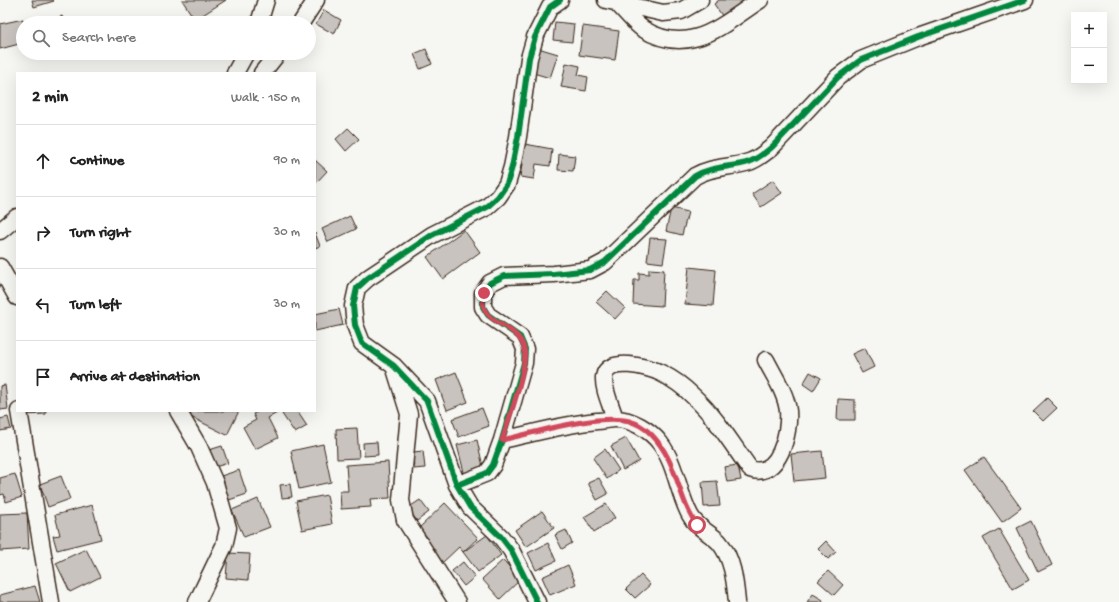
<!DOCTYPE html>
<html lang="en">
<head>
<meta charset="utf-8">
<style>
	body { margin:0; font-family:"Gochi Hand",sans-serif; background:#f2f2f2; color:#222 }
	.controls { position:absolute; right:12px; top:12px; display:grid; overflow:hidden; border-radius:0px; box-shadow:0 4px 16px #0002 }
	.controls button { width:36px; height:36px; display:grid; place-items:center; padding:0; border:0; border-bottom:1px solid #e0e0e0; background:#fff; color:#222; font:20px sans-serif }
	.stop { position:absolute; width:12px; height:12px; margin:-9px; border:3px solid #d1495b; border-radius:50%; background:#fff }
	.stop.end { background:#d1495b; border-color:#fff; box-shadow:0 1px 4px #0008 }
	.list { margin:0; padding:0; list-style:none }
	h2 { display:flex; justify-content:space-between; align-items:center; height:52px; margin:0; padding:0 16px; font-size:17px }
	h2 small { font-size:13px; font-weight:400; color:#767676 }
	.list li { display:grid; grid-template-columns:26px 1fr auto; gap:12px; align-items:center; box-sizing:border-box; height:72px; padding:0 16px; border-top:1px solid #e0e0e0 }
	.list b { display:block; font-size:15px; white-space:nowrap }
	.list em { font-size:13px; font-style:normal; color:#767676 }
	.icon { flex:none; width:22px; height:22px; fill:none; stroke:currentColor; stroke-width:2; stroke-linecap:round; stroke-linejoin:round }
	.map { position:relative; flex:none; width:1119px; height:602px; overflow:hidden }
	.search { position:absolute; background:#fff; box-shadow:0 4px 16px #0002; left:16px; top:16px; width:300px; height:44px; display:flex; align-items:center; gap:10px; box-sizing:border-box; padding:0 14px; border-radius:22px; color:#767676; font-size:15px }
	.panel { position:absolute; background:#fff; box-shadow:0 4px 16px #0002; left:16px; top:72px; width:300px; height:340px; border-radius:0px }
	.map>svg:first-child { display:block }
</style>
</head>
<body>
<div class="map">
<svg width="1119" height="602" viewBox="0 0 1119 602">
	<rect width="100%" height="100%" fill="#f6f6f2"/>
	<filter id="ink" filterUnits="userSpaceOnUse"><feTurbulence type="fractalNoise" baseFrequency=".025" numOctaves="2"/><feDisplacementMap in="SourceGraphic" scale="8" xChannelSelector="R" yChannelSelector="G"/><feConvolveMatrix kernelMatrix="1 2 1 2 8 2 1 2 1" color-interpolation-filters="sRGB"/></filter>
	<g filter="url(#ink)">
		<path fill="#c8c3be" stroke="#3b2a1e" d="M 32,0 L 53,0 L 54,1 L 34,7 Z
			M 182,0 L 226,0 L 195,20 Z
			M 719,0 L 746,0 L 723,17 L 714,4 Z
			M 324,10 L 341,20 L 334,34 L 316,24 Z
			M 62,16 L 65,23 L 47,23 Z
			M 23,19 L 23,43 L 0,49 L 0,24 Z
			M 555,22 L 574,24 L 572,42 L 553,40 Z
			M 583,26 L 619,31 L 615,60 L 579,55 Z
			M 538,48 L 558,54 L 550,78 L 530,72 Z
			M 426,49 L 432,64 L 420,69 L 414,54 Z
			M 566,63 L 580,66 L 578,75 L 588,77 L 586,91 L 561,87 Z
			M 348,128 L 359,139 L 346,151 L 336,139 Z
			M 525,144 L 552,149 L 550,166 L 536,164 L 534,179 L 520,177 Z
			M 559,154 L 575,156 L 573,171 L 558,170 Z
			M 315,160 L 327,171 L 315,184 Z
			M 773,180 L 782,193 L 761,207 L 752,194 Z
			M 671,208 L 688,212 L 682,235 L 666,231 Z
			M 350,216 L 356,229 L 328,242 L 322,229 Z
			M 464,230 L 480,252 L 443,279 L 427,257 Z
			M 315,233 L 320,246 L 315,248 Z
			M 650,238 L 667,239 L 663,263 L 647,261 Z
			M 689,267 L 716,270 L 713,306 L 685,304 Z
			M 649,269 L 664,270 L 662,306 L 633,304 L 634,280 L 639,280 L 639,273 L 649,274 Z
			M 607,291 L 625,308 L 615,319 L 596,302 Z
			M 339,309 L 343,325 L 315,331 L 315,314 Z
			M 865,348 L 874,367 L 862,373 L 852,354 Z
			M 456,372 L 468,402 L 447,410 L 436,380 Z
			M 810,372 L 821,378 L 813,391 L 803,384 Z
			M 5,385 L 8,409 L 0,410 L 0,386 Z
			M 1047,398 L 1057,408 L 1043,421 L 1033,411 Z
			M 838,399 L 855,400 L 855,420 L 837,420 Z
			M 482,408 L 489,426 L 459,437 L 452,419 Z
			M 25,411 L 46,411 L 46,414 L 25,415 Z
			M 192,411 L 239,411 L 227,435 L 189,416 Z
			M 259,411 L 276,411 L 277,413 L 268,418 L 278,438 L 255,449 L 243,427 L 256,420 L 253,414 Z
			M 287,411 L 297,411 L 307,426 L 295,433 L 282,414 Z
			M 8,417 L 11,429 L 0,431 L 0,419 Z
			M 357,428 L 359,458 L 337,459 L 336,429 Z
			M 626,438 L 639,461 L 623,470 L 611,446 Z
			M 477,440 L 484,471 L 465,476 L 457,445 Z
			M 377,442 L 378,455 L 364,456 L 363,443 Z
			M 323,444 L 331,482 L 299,489 L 291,451 Z
			M 222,446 L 228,463 L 215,467 L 209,450 Z
			M 605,449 L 619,470 L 607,479 L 593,458 Z
			M 423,451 L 425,468 L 414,469 L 413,452 Z
			M 822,451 L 825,478 L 794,481 L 791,454 Z
			M 984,457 L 1021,508 L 1002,522 L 965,470 Z
			M 388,462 L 390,498 L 370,499 L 371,507 L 341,509 L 340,491 L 348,491 L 346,465 Z
			M 738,465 L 741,480 L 727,482 L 724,467 Z
			M 239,470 L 247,494 L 229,500 L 221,476 Z
			M 15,474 L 22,497 L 6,502 L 4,494 L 0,495 L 0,478 Z
			M 61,476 L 70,499 L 48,507 L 40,484 Z
			M 599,478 L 608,494 L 597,500 L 588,483 Z
			M 717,481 L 720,506 L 704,507 L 702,482 Z
			M 290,484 L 292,497 L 282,498 L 280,485 Z
			M 327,495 L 332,524 L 302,530 L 296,501 Z
			M 258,499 L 270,527 L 244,537 L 232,510 Z
			M 420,500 L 429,512 L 417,521 L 408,508 Z
			M 445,503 L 478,538 L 463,552 L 459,547 L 442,563 L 423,543 L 428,538 L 419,528 Z
			M 606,504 L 615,518 L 594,532 L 584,517 Z
			M 92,505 L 101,539 L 57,550 L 53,536 L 60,535 L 55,515 Z
			M 542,511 L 554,528 L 526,547 L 515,530 Z
			M 27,513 L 29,549 L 0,551 L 0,514 Z
			M 1031,521 L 1052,565 L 1038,572 L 1017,528 Z
			M 999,529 L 1029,580 L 1013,589 L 983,538 Z
			M 566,530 L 572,543 L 562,549 L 555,535 Z
			M 487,535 L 501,555 L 478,572 L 463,552 Z
			M 826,541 L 836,552 L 828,559 L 818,549 Z
			M 548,543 L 556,561 L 536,570 L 528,553 Z
			M 86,549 L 100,577 L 70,592 L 56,563 Z
			M 228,553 L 250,554 L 248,580 L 226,578 Z
			M 503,560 L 521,579 L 500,599 L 482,579 Z
			M 463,562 L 475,577 L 464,586 L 452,571 Z
			M 568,565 L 576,584 L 550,595 L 542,577 Z
			M 828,571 L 843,585 L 834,595 L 818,581 Z
			M 641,575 L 650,585 L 635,598 L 626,589 Z
			M 35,586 L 40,602 L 0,602 L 0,595 Z
			M 813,594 L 823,600 L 822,602 L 807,602 Z"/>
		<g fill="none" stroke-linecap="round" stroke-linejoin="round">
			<g stroke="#3b2a1e" stroke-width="19">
				<path id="minor" d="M 606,0 L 663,13 L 681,11 L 700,0
					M 617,3 C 625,11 634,23 643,29 C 690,58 723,24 760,0
					M 259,23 L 266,0
					M 301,23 L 316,0
					M 235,73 L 246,53
					M 262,73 L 278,53
					M 0,231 L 17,217
					M 0,267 L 17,297
					M 395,369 L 409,414 L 401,500 L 405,520 L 457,602
					M 19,411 L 51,602
					M 178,411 L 199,447 L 215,483 L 228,528 L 224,546 L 197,602
					M 615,419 C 612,407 603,390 604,377 C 607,356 649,367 661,373 C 673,379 684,387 693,396 C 716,417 732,444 750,469 C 779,480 790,432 788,411 C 786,393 774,376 766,360
					M 502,440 C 534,433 565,424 597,421 C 603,421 610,419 615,419 C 632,419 650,430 660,443 C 676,464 678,493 690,515 C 696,527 710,533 719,542 C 733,558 735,582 737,602
					M 457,485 L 487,473 L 493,465 L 502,440 L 524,363 L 525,349 L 520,337 L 488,315 L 483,307 L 483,293 L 490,283 L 504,276 L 554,274 L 590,270 L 605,262 L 695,176 C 712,166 730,168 749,162 C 758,159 765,153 772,147 L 838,77 L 861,60 L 918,37 L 1025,0
					M 537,602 L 511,550 L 501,537 L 470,507 L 457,485 L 427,401 L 394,366 L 362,343 L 355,325 L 353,306 L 357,288 L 368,278 L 432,235 L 487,207 L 498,197 L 507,184 L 512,167 L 518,137 L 529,58 L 535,37 L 550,7 L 560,0"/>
			</g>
			<use href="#minor" stroke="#f6f6f2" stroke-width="16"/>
			<g stroke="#f6f6f2" stroke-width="8">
				<path id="cycleway" d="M 457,485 L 487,473 L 493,465 L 502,440 L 524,363 L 525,349 L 520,337 L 488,315 L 483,307 L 483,293 L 490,283 L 504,276 L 554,274 L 590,270 L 605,262 L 695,176 C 712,166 730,168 749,162 C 758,159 765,153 772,147 L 838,77 L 861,60 L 918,37 L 1025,0
					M 537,602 L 511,550 L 501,537 L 470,507 L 457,485 L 427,401 L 394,366 L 362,343 L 355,325 L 353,306 L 357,288 L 368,278 L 432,235 L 487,207 L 498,197 L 507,184 L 512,167 L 518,137 L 529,58 L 535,37 L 550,7 L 560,0"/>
			</g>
			<use href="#cycleway" stroke="#00873e" stroke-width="6"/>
		</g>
	</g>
	<g fill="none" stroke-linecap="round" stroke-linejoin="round" filter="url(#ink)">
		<path stroke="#d1495b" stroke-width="5" d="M 484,293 C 484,297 482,304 484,308 C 490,325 518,326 524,348 C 529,364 508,422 502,440 C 533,433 600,413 629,421 C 648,426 661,444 669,460 C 679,481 683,506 697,525"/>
	</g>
</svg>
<div class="controls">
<button>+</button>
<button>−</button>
</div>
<div class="stop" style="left:697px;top:525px"></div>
<div class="stop end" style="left:484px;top:293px"></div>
<div class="search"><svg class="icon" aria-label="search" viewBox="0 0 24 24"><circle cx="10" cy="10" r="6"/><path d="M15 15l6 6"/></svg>Search here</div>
<section class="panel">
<h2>2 min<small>Walk · 150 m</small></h2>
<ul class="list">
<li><svg class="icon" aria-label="ahead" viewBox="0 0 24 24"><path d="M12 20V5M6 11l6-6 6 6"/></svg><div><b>Continue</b></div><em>90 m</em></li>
<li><svg class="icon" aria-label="right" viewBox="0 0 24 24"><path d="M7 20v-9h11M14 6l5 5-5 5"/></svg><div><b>Turn right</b></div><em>30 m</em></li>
<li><svg class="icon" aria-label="left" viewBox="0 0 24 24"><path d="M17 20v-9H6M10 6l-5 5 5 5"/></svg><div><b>Turn left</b></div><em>30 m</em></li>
<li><svg class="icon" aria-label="arrive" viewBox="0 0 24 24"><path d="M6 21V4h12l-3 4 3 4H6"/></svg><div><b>Arrive at destination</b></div></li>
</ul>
</section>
</div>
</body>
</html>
